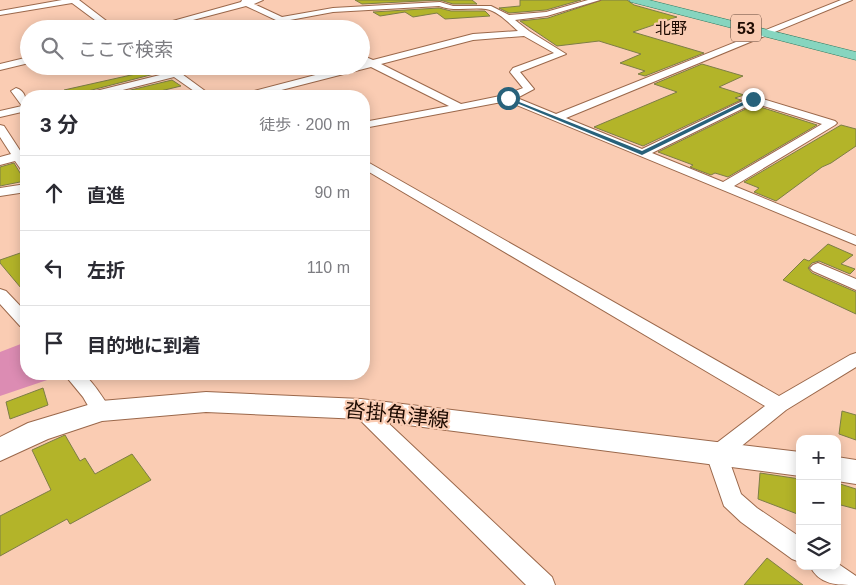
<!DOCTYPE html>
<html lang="ja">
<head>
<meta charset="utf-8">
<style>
	body { margin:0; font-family:Helvetica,"Noto Sans JP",sans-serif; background:#f2f2f3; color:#2b2b33 }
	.controls { position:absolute; right:15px; bottom:15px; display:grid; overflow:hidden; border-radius:10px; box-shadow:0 2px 12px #0003 }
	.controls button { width:45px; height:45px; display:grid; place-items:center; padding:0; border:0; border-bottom:1px solid #e1e1e2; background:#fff; color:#2b2b33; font:25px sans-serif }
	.stop { position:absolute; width:15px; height:15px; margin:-11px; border:4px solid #28627b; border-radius:50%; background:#fff }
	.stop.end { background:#28627b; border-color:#fff; box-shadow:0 1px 5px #0008 }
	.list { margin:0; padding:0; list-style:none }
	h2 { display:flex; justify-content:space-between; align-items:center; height:65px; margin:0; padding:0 20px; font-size:21px }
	h2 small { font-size:16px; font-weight:400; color:#7c7c81 }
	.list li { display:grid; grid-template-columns:32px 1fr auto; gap:15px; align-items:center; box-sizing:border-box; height:75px; padding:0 20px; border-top:1px solid #e1e1e2 }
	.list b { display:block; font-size:19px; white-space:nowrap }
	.list em { font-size:16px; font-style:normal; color:#7c7c81 }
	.icon { flex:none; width:28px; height:28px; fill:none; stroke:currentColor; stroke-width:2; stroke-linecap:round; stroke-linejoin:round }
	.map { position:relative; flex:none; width:856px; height:585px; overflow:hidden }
	.search { position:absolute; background:#fff; box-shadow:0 2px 12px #0003; left:20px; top:20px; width:350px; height:55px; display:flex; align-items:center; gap:12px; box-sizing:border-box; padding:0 18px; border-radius:28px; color:#7c7c81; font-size:19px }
	.panel { position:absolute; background:#fff; box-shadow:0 2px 12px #0003; left:20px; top:90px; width:350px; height:290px; border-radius:20px }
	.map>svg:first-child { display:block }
</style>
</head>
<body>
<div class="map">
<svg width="856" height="585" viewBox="0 0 856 585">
	<rect width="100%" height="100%" fill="#faccb3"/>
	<path fill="#dc8cb3" d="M 26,342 L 26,374 L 58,374 L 59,376 L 0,396 L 0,352 Z"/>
	<path fill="#b3b429" stroke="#7d7e46" d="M 355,0 L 472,0 L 477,4 L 453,4 L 440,0 L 362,4 Z
		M 520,0 L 581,0 L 546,10 L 509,13 L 499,8 L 520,6 Z
		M 602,0 L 627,0 L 634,5 L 677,17 L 633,32 L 704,53 L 645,76 L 638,74 L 645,71 L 620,63 L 641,54 L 599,41 L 557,46 L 520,21 L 548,18 Z
		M 439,8 L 451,11 L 485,11 L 490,16 L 445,19 L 437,13 L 413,17 L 405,12 L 380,16 L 373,12 Z
		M 702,64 L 743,76 L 719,87 L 744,95 L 735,98 L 741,100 L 643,146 L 594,127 L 677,92 L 654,84 Z
		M 158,69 L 162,72 L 84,92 L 81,96 L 64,96 L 64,90 Z
		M 172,80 L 181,86 L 140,96 L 106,96 Z
		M 754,105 L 817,125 L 728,177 L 715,173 L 711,175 L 690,167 L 693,165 L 658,152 Z
		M 841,125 L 856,129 L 856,146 L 831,163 L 822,167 L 776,201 L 754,192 L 759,188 L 744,182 Z
		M 14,163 L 25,181 L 0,186 L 0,167 Z
		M 828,244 L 853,255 L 841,264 L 855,269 L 850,274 L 819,261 L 812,263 L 808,268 L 812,273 L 856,292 L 856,314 L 783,280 L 804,259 L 809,261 Z
		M 26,251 L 26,294 L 0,263 L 0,260 Z
		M 43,388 L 48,405 L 10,419 L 6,402 Z
		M 842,411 L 856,415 L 856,440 L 839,434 Z
		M 65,435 L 80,461 L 85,458 L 95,474 L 132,454 L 151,480 L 70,524 L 67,519 L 0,556 L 0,516 L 51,490 L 32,450 Z
		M 760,473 L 800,479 L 800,515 L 758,499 Z
		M 837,483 L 856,489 L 856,509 L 837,504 Z
		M 767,558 L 803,585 L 744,585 Z"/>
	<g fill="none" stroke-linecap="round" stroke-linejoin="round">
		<g stroke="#9b684b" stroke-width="2">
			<path id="street" d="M 62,0 L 79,0 L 117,29 L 107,29 L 72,3 L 0,15 L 0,11 Z
				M 242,0 L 263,0 L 254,4 L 282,17 L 333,8 L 440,2 L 453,6 L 491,6 L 509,15 L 546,12 L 588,0 L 600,0 L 547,16 L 515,20 L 529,31 L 566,54 L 520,72 L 534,89 L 517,98 L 556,114 L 841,0 L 852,0 L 566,118 L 642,149 L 753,96 L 835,121 L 837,123 L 835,125 L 734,186 L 856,236 L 856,245 L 507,101 L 364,128 L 364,122 L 449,106 L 371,67 L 258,96 L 242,96 L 243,94 L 350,66 L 361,66 L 361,63 L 363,63 L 361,62 L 361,55 L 373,60 L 473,34 L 518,31 C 510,24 498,11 486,9 C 470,7 455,12 439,6 L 333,12 L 290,20 L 306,29 L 295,29 L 246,6 L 193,20 L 210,29 L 199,29 L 185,22 L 159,29 L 144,29 L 241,2 ZM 524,36 L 554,53 L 513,68 L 510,72 L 523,88 L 505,95 L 461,104 L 381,64 L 473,40 ZM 754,103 L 822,124 L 723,182 L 652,153 Z
				M 29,57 L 29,63 L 0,70 L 0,64 Z
				M 163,66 L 171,66 L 212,96 L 201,96 L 174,77 L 99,96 L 83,96 L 84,94 L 168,73 L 162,68 Z
				M 16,88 C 27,91 26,102 26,111 L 0,117 L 0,111 L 22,106 L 11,91 Z
				M 0,125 L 4,126 L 21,152 L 26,150 L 26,172 L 22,171 L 15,161 L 0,165 L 0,157 L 11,154 L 0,137 Z
				M 364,160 L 779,396 L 850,355 L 856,353 L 856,367 L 786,410 L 728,457 L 741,494 L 757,508 L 800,537 L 800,562 L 792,559 L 741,522 L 724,506 L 706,454 L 710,448 L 765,406 L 364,169 Z
				M 26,184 L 26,192 L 0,196 L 0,188 Z
				M 818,263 L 856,279 L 856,290 L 813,271 L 810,268 L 813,265 Z
				M 0,289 L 6,291 L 26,312 L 26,327 L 20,326 L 0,304 Z
				M 64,374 L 84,374 C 95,385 103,397 111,411 L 108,416 L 101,418 L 94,416 L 83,397 Z
				M 361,402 L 368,404 L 552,577 L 555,585 L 526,585 L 354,414 L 351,409 L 354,404 Z
				M 837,563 L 856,576 L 856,585 C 837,585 819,585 810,566 L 837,566 Z"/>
		</g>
		<g stroke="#9b684b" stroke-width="2">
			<path id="secondary" d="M 206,392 L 361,399 L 800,452 L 800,476 L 361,419 L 206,412 L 102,421 L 48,439 L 0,461 L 0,437 L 28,423 L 101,401 Z
				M 837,457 L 856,460 L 856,484 L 837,481 Z"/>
		</g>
		<g stroke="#2d7c61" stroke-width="1">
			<path id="primary" d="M 629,0 L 649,0 L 856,52 L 856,60 L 631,2 Z"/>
		</g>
		<use href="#street" fill="#fff" fill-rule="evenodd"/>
		<use href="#secondary" fill="#fff" fill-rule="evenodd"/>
		<use href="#primary" fill="#86d5bf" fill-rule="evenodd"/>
	</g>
	<path fill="#28627b" d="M 507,97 L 642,151 L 751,98 L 756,99 L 642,155 L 507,99 Z"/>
	<g text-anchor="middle" stroke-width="4.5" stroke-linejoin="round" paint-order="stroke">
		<g font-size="16" fill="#1e0b02" stroke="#faccb3">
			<text x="671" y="34">北野</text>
		</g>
		<rect fill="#faccb3" stroke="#604537" stroke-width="1" x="731" y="14.5" width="30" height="27" rx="4"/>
		<g font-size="16" font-weight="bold" fill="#1e0b02">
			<text x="746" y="34">53</text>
		</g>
		<g font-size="21" fill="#1e0b02" stroke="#faccb3">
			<text transform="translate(397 415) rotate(6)" y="7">沓掛魚津線</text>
		</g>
	</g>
</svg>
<div class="controls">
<button>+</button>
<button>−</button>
<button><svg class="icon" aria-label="layers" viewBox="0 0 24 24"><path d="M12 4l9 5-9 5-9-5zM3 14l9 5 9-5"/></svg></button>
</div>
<div class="stop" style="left:508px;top:98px"></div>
<div class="stop end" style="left:753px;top:99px"></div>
<div class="search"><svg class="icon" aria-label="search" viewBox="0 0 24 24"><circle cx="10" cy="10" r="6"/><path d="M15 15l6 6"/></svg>ここで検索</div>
<section class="panel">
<h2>3 分<small>徒歩 · 200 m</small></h2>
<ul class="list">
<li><svg class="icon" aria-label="ahead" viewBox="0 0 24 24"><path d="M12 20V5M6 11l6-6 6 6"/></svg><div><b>直進</b></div><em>90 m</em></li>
<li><svg class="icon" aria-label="left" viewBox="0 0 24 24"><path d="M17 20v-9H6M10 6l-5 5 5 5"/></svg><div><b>左折</b></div><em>110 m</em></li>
<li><svg class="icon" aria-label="arrive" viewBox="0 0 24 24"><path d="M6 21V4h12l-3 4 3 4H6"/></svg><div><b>目的地に到着</b></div></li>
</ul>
</section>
</div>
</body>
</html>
